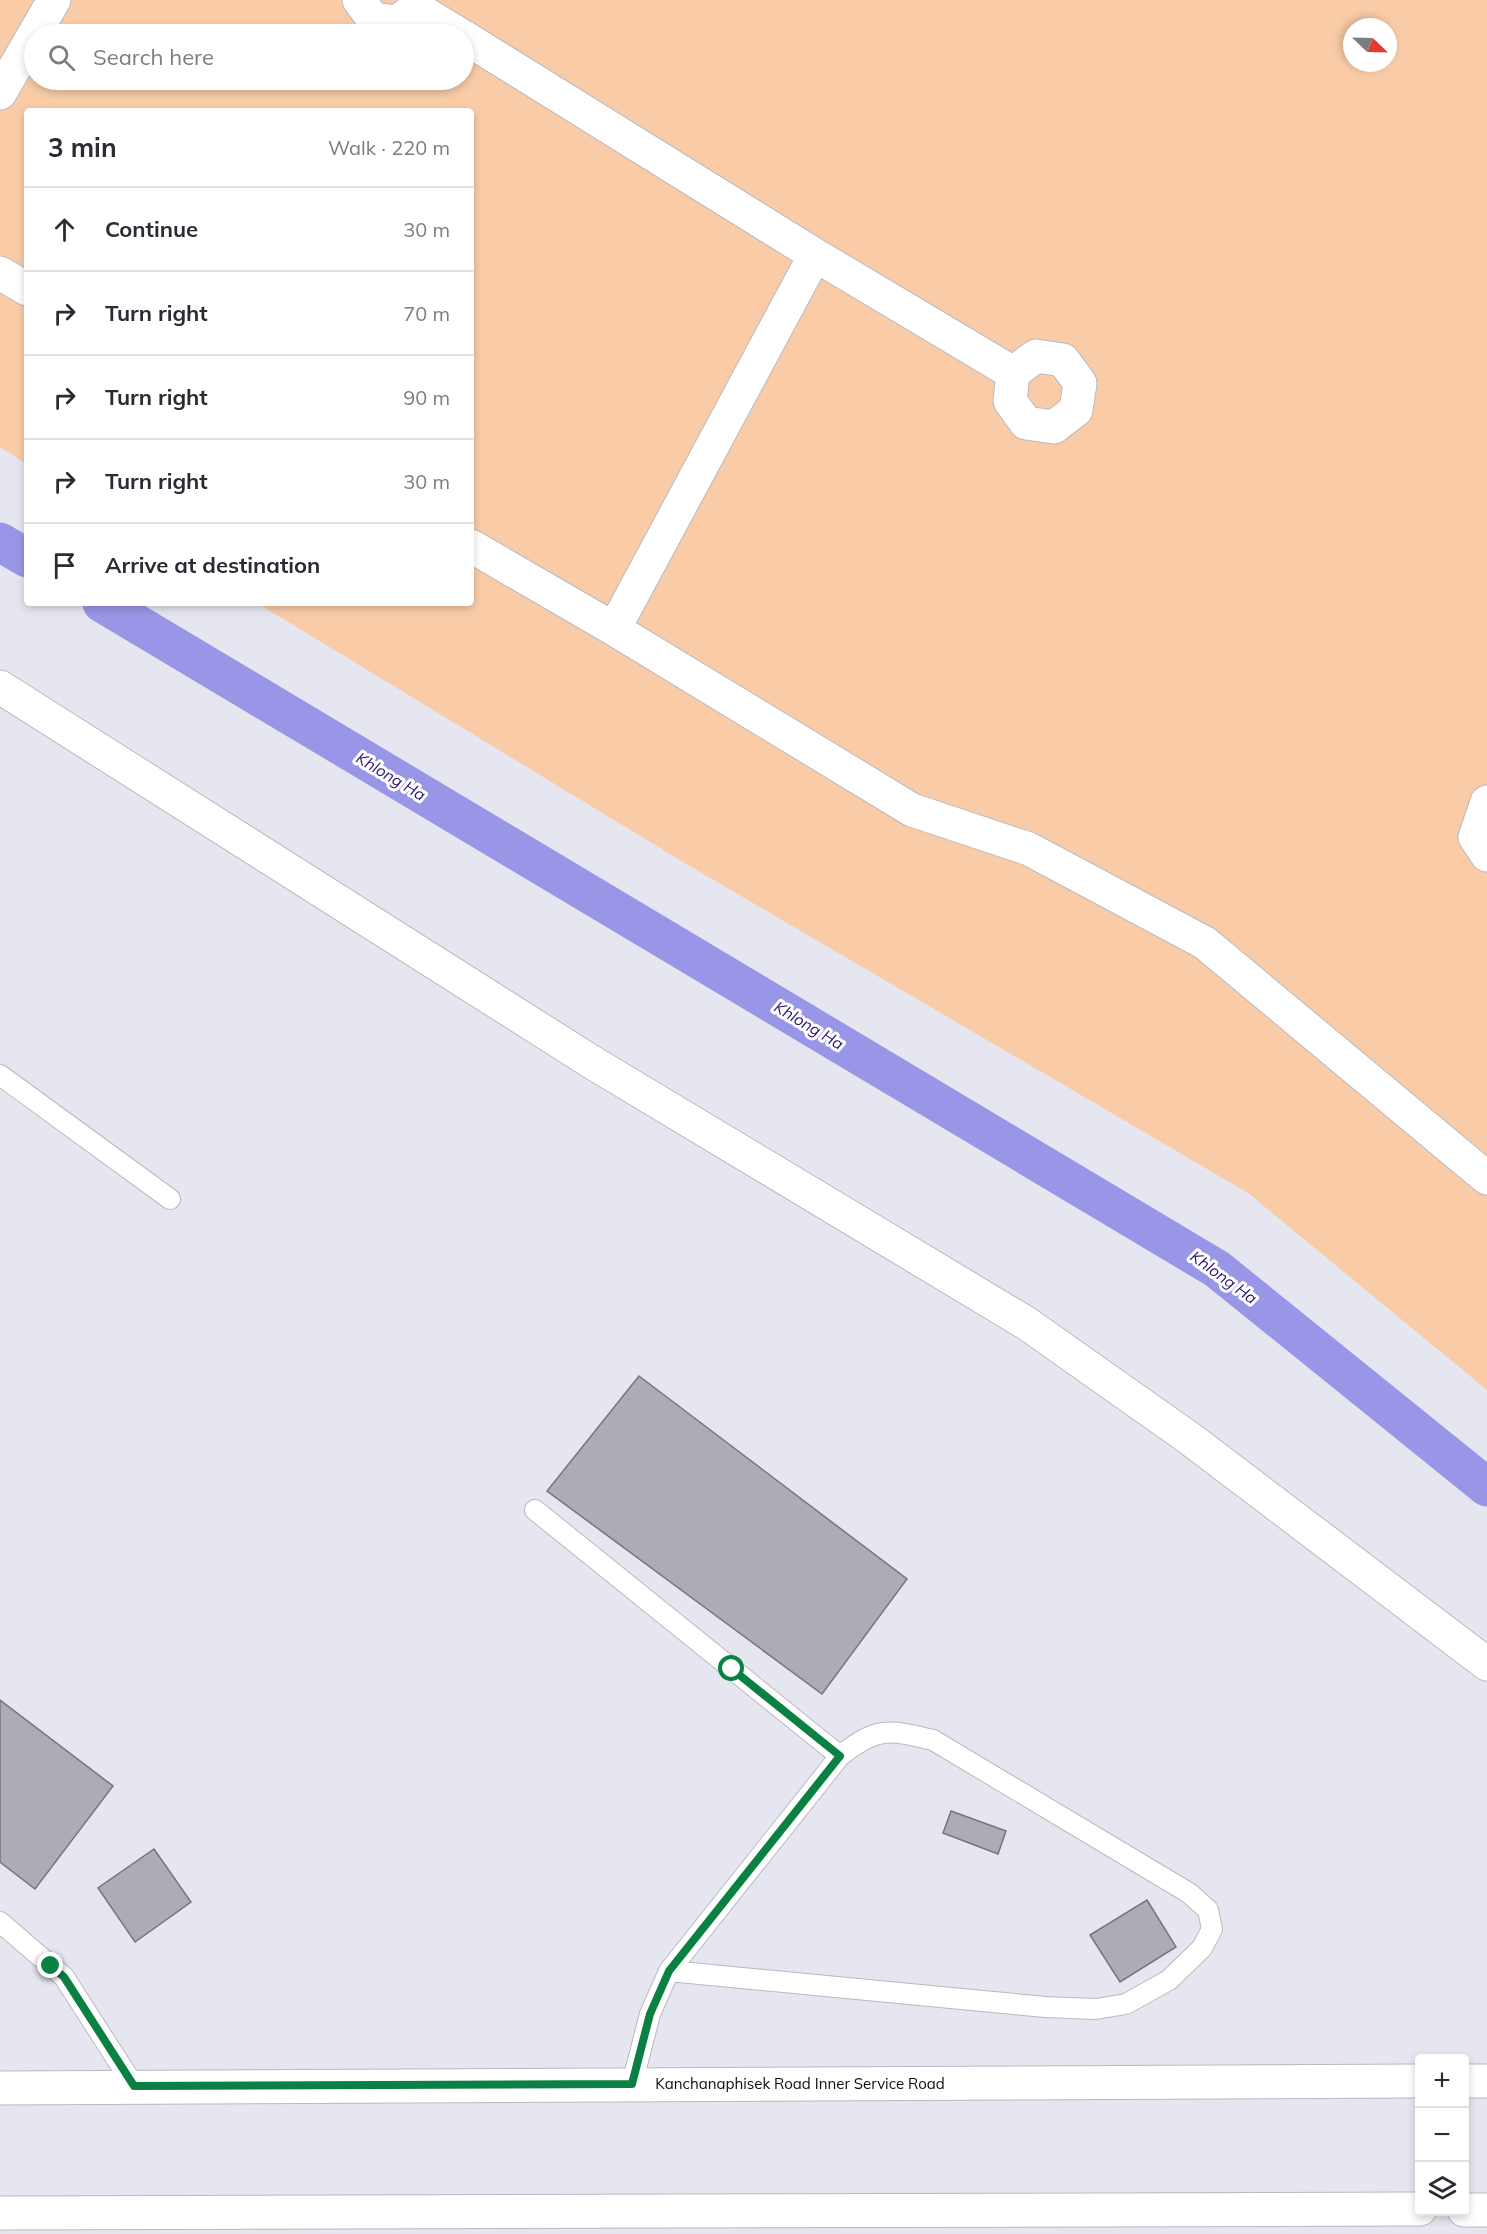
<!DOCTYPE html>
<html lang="en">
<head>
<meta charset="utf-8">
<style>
	body { margin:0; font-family:Mulish,sans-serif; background:#f2f2f3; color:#2b2b33 }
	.controls { position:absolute; right:18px; bottom:18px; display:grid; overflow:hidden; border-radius:6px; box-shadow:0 3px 9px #0003 }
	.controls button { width:54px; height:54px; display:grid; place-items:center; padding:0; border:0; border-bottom:2px solid #e1e1e2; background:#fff; color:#2b2b33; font:30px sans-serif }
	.compass { position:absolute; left:1343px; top:18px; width:54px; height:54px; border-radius:50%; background:#fff; box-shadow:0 3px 9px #0003; rotate:113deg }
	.stop { position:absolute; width:18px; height:18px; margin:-14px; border:4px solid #0b8043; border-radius:50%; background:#fff }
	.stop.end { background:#0b8043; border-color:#fff; box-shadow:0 2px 6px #0008 }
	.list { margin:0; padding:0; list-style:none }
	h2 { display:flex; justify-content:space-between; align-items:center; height:78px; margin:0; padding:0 24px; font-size:26px }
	h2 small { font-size:20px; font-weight:400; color:#7c7c81 }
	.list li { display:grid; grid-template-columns:39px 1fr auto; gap:18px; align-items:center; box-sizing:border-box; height:84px; padding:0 24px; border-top:2px solid #e1e1e2 }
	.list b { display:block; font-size:22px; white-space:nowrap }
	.list em { font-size:20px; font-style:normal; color:#7c7c81 }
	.icon { flex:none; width:33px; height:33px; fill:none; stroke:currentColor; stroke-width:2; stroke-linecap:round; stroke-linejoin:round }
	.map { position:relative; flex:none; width:1487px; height:2234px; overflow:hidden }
	.search { position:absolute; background:#fff; box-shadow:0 3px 9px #0003; left:24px; top:24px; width:450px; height:66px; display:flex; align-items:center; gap:15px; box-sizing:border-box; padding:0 21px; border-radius:33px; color:#7c7c81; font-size:22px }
	.panel { position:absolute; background:#fff; box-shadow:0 3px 9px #0003; left:24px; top:108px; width:450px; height:498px; border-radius:6px }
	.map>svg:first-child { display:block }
</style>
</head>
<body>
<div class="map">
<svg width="1487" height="2234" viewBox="0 0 1487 2234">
	<rect width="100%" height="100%" fill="#e5e6ef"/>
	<path fill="#f9cca7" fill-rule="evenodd" d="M 0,0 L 1487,0 L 1487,1390 L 1248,1193 L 683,862 L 257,603 L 471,603 L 471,111 L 27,111 L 27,464 L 0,447 ZM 1352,27 L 1388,27 L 1388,63 L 1352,63 ZM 34,34 L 464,34 L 464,80 L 34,80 Z"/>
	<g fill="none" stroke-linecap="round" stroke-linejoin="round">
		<path stroke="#9996e8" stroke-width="39" d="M 0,542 L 27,558
			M 102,603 L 1217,1269 L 1487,1487"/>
	</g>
	<path fill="#abacb5" stroke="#75757d" stroke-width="1.5" d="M 639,1376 L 907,1579 L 822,1694 L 547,1491 Z
		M 0,1700 L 113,1786 L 35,1889 L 0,1862 Z
		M 951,1811 L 1006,1831 L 998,1854 L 943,1833 Z
		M 154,1849 L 191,1902 L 135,1942 L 98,1888 Z
		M 1147,1900 L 1176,1947 L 1120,1982 L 1090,1935 Z"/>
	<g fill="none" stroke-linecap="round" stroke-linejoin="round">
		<g stroke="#b8b9c2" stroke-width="22">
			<path id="service" d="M 0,1075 L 170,1199
				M 535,1510 L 840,1756
				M 0,1922 L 64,1977 L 134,2086
				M 632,2084 L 650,2014 L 669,1971 L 840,1756 C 876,1727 889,1729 933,1740 L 1189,1893 L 1208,1910 L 1212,1929 L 1202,1948 L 1169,1980 L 1126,2004 L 1096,2009 L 1045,2007 L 669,1971"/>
		</g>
		<g stroke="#b8b9c2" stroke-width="35">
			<path id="minor" d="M 359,0 L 373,19 L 397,22 L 416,8 L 418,0
				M 416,8 L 459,34
				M 464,37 L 815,255 L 1013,373
				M 0,93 L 54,0
				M 0,273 L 27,289
				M 1036,356 L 1063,360 L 1080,383 L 1076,410 L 1054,427 L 1026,423 L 1010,401 L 1013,373 Z
				M 471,546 L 614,629 L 912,810 L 1029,849 L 1205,943 L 1487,1178
				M 614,629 L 815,255
				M 1487,802 L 1475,837 L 1487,855"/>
		</g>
		<g stroke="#b8b9c2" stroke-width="35">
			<path id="tertiary" d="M 0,687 L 590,1061 L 1026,1323 L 1189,1438 L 1487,1664"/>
		</g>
		<g stroke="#b8b9c2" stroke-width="35">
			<path id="secondary" d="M 1464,2081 L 1487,2081
				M 0,2088 L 1420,2081"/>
		</g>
		<g stroke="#b8b9c2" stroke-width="35">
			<path id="motorway" d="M 1464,2210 L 1487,2210
				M 0,2213 L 1420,2209"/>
		</g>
		<use href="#service" stroke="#fff" stroke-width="20"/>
		<use href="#minor" stroke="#fff" stroke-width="33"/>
		<use href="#tertiary" stroke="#fff" stroke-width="33"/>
		<use href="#secondary" stroke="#fff" stroke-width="33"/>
		<use href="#motorway" stroke="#fff" stroke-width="33"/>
	</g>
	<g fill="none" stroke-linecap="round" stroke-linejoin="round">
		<path stroke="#0b8043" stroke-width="8" d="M 51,1966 L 64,1977 L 134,2086 L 632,2084 L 650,2014 L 669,1971 L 840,1756 L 732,1669"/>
	</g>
	<g text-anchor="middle" stroke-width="6" stroke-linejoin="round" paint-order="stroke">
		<g font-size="15" fill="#0e0e11" stroke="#fff">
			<text x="800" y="2089">Kanchanaphisek Road Inner Service Road</text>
		</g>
		<g font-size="16" font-style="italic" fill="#2b1372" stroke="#fff">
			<text transform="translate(391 776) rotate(31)" y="6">Khlong Ha</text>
			<text transform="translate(809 1025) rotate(31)" y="6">Khlong Ha</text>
			<text transform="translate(1224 1277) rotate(36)" y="6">Khlong Ha</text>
		</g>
	</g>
</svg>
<div class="controls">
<button>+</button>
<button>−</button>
<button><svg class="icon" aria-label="layers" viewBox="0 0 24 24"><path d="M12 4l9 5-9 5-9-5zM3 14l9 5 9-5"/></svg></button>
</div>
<svg class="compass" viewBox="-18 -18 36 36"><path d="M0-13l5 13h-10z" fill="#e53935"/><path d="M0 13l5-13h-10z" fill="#7c7c81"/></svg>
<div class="stop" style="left:732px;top:1669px"></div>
<div class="stop end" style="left:51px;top:1966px"></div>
<div class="search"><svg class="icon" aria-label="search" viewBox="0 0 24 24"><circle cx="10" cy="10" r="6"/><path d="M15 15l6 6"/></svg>Search here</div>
<section class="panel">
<h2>3 min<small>Walk · 220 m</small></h2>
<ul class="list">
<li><svg class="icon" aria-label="ahead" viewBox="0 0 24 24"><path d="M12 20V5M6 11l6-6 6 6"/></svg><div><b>Continue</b></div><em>30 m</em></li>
<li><svg class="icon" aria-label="right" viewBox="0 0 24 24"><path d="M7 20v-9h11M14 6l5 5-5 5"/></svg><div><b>Turn right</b></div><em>70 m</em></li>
<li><svg class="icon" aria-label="right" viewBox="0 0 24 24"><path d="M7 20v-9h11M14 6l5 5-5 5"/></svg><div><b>Turn right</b></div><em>90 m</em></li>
<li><svg class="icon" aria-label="right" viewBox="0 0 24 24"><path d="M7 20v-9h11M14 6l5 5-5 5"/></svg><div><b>Turn right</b></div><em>30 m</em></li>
<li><svg class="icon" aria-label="arrive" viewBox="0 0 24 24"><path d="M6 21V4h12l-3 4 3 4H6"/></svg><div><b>Arrive at destination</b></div></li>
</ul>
</section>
</div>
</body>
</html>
